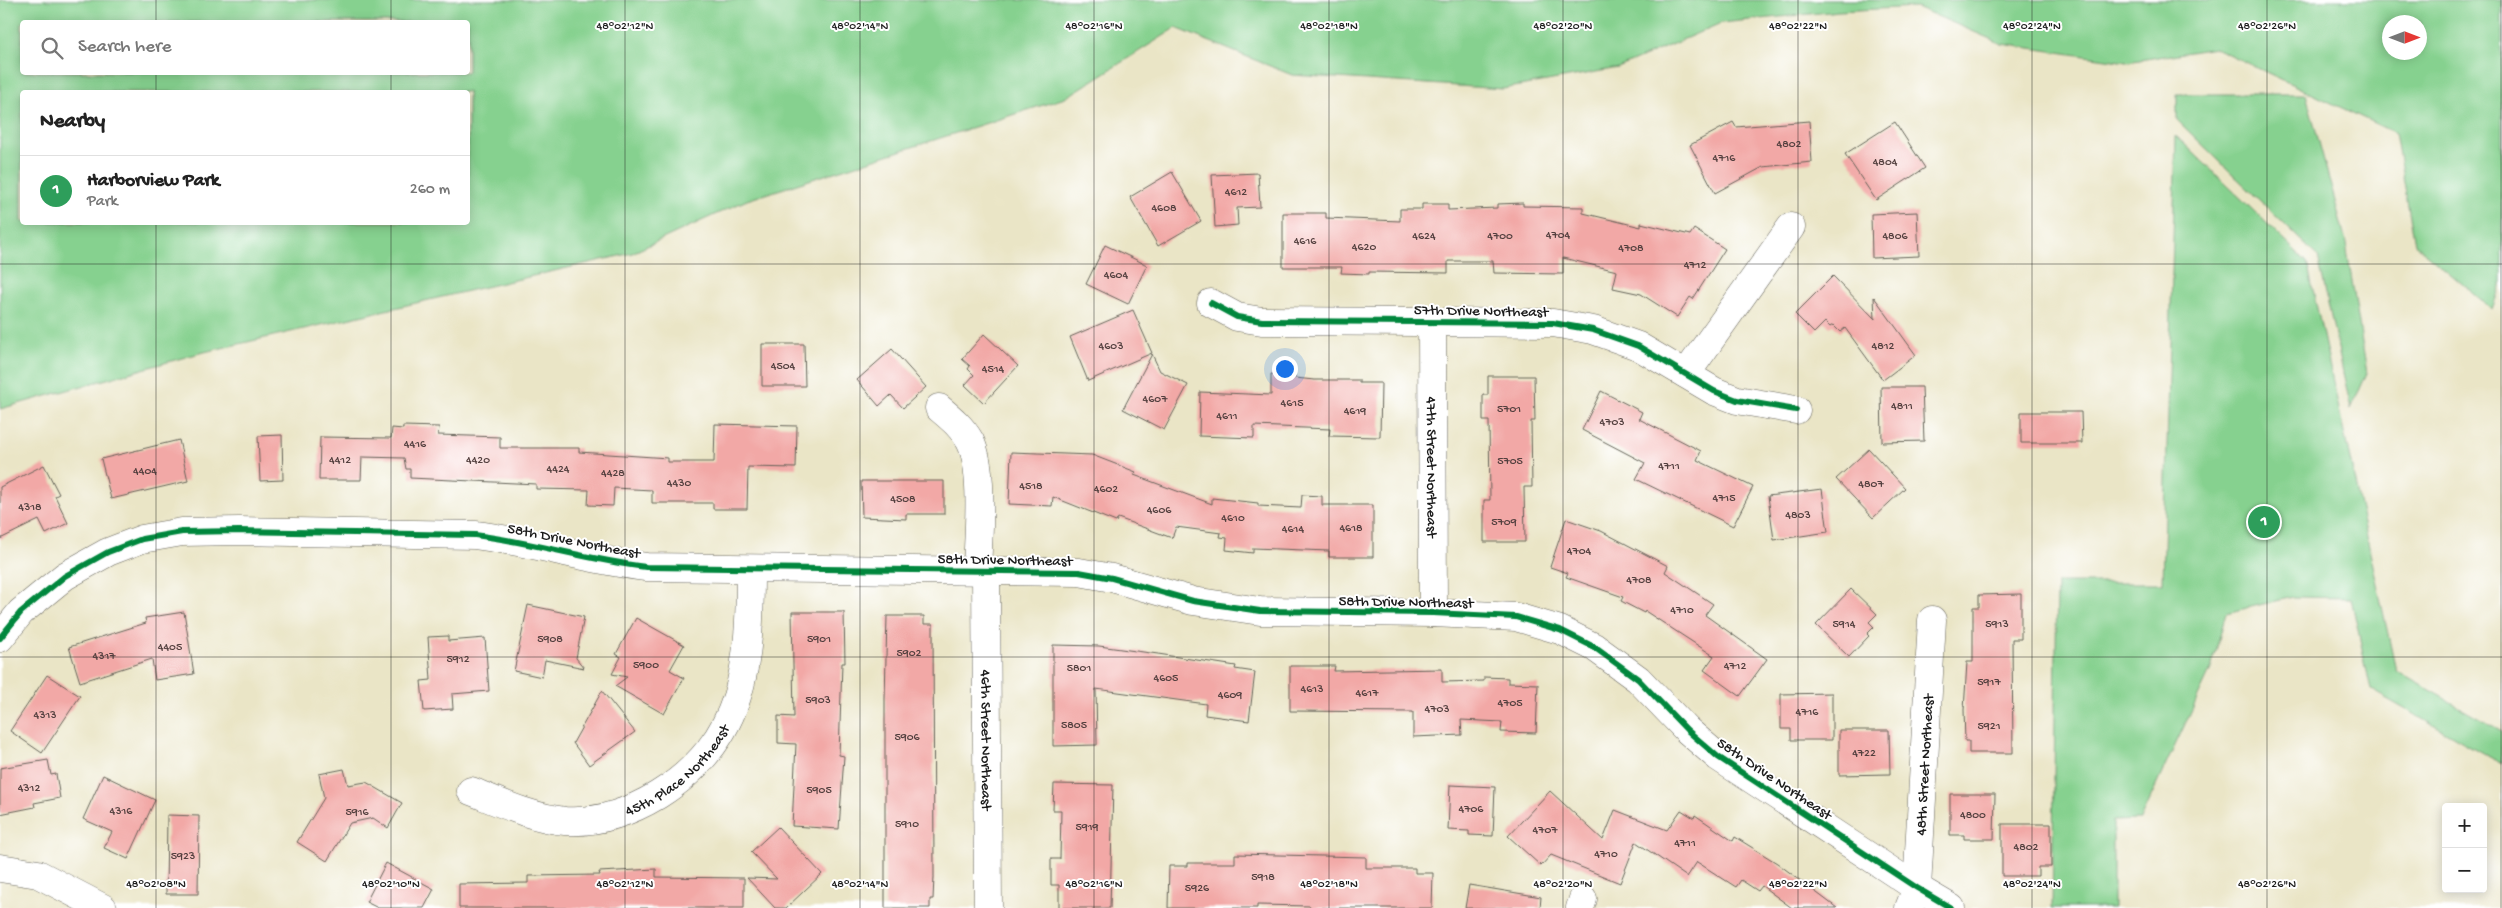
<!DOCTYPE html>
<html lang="en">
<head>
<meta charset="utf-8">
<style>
	body { margin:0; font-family:"Gochi Hand",sans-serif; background:#f6f6f6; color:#222 }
	.controls { position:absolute; right:15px; bottom:15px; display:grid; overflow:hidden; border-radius:5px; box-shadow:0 2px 12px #0003 }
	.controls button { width:45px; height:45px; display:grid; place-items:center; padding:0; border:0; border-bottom:1px solid #e0e0e0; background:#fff; color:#222; font:25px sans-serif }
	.compass { position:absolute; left:2382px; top:15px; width:45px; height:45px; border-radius:50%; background:#fff; box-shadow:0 2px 12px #0003; rotate:90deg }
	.you { position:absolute; left:1284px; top:368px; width:18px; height:18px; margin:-12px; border:4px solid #fff; border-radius:50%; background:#1a73e8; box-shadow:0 0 0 8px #1a73e833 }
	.badge { display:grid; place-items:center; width:32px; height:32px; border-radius:50%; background:#b5179e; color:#fff; font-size:16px; font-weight:700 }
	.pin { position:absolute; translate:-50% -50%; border:2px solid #fff; box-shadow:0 1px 5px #0006 }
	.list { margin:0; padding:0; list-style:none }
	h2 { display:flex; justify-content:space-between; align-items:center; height:65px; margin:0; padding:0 20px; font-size:21px }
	h2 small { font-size:16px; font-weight:400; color:#767676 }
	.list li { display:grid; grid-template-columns:32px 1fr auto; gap:15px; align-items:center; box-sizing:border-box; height:70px; padding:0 20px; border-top:1px solid #e0e0e0 }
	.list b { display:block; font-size:19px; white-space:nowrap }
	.list p { margin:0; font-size:16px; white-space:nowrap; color:#767676 }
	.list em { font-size:16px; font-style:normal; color:#767676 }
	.icon { flex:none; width:28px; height:28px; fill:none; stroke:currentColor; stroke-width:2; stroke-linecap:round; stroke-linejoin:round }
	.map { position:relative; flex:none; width:2502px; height:908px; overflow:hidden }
	.search { position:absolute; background:#fff; box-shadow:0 2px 12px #0003; left:20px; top:20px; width:450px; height:55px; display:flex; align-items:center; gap:12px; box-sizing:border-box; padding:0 18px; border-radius:5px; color:#767676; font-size:19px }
	.panel { position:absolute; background:#fff; box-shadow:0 2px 12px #0003; left:20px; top:90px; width:450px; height:135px; border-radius:5px }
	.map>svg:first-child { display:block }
</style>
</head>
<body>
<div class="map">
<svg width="2502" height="908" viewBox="0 0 2502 908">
	<rect width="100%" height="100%" fill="#fff"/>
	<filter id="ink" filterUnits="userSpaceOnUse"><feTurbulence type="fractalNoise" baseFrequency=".02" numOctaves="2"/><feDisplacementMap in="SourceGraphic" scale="10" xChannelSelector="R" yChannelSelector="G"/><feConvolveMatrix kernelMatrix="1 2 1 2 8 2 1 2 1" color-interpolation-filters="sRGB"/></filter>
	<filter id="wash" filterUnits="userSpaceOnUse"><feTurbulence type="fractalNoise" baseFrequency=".0096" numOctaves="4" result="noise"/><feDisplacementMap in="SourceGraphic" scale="20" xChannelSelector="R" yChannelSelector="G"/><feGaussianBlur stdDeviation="1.12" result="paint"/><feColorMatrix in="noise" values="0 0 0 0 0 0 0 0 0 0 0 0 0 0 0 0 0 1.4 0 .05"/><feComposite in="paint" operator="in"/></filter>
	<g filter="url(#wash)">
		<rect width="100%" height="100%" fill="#eae5c6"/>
		<path fill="#86d18f" stroke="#517656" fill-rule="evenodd" d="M 0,0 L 2502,0 L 2502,282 L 2492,309 L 2415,244 L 2395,133 L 2215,48 L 2127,62 L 2002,44 L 1916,7 L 1839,11 L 1721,23 L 1618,68 L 1503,89 L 1292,75 L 1176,28 L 1065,98 L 747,200 L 632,253 L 200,353 L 0,409 ZM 468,22 L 468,72 L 22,72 L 22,22 ZM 2420,22 L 2420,52 L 2390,52 L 2390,22 ZM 22,92 L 468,92 L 468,222 L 22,222 Z
			M 2177,94 L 2306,94 L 2345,238 L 2367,373 L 2351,409 L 2318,257 L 2177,120 Z
			M 2176,136 L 2307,262 L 2396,671 L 2502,731 L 2502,764 L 2371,690 L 2351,598 L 2293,597 L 2226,613 L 2211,669 L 2140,820 L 2113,821 L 2113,908 L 2052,908 L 2057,583 L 2163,583 Z"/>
		<g id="blocks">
			<path fill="#f2a8a6" d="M 1809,121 L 1812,162 L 1763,167 L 1715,193 L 1690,145 L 1733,122 L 1736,127 Z
				M 1895,122 L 1925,168 L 1876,200 L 1845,154 Z
				M 1172,172 L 1201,221 L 1158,246 L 1130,197 Z
				M 1258,173 L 1260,207 L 1237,208 L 1238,225 L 1215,227 L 1212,175 Z
				M 1523,203 L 1523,206 L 1583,207 L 1583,213 L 1641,227 L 1641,223 L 1690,235 L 1694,229 L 1725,249 L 1693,299 L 1690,297 L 1677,317 L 1641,294 L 1613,288 L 1617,271 L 1563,258 L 1563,274 L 1494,273 L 1493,261 L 1448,261 L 1448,273 L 1369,272 L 1369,274 L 1341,273 L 1342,267 L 1283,267 L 1283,213 L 1326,213 L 1326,218 L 1400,221 L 1400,209 L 1422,209 L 1422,204 L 1448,204 L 1448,210 L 1497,208 L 1497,204 Z
				M 1917,212 L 1919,256 L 1872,258 L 1871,214 Z
				M 1105,245 L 1147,265 L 1128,304 L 1086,284 Z
				M 1833,276 L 1875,319 L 1874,297 L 1916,355 L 1883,380 L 1845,328 L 1840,332 L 1833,325 L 1830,327 L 1825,322 L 1814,333 L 1795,314 Z
				M 1133,310 L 1152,353 L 1088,381 L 1070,337 Z
				M 984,334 L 1018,366 L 984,403 L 965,385 L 974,375 L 968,369 L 970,366 L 962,359 Z
				M 762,344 L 804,344 L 805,386 L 762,386 Z
				M 892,349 L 926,387 L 903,408 L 891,395 L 879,406 L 857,380 Z
				M 1152,354 L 1160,371 L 1188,385 L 1164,430 L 1123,409 Z
				M 1271,374 L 1295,375 L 1295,378 L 1314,380 L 1359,380 L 1359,383 L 1381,383 L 1380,437 L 1329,436 L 1330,429 L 1254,426 L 1254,438 L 1199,436 L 1200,392 L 1271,395 Z
				M 1488,376 L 1534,376 L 1535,421 L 1531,421 L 1532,487 L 1524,487 L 1525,542 L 1484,542 L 1484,500 L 1490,500 L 1489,421 L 1483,421 L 1483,395 L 1488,395 Z
				M 1881,387 L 1922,387 L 1924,441 L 1882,442 Z
				M 1601,391 L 1642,412 L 1639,419 L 1701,451 L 1697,460 L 1753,487 L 1733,526 L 1636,479 L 1645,463 L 1582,430 Z
				M 2021,412 L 2081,412 L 2082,443 L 2021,443 Z
				M 715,424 L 797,426 L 796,468 L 748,467 L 747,509 L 713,509 L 713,503 L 652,503 L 652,490 L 614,488 L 613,506 L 588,505 L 589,490 L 536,489 L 536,484 L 410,478 L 410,469 L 406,469 L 404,458 L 362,457 L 361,480 L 319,480 L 320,437 L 391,438 L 392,428 L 403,429 L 403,426 L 439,427 L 438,435 L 500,437 L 500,448 L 579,448 L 579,452 L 668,458 L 668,462 L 714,462 Z
				M 282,435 L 283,480 L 260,481 L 258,436 Z
				M 179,440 L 188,481 L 111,499 L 101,459 Z
				M 1869,449 L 1905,488 L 1873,518 L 1836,479 Z
				M 1011,452 L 1092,455 L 1136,472 L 1134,475 L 1212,504 L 1212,498 L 1258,503 L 1258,506 L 1301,508 L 1302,495 L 1322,496 L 1322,505 L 1373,505 L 1373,557 L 1329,557 L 1329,551 L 1253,548 L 1253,553 L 1226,550 L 1227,538 L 1220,537 L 1221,533 L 1176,527 L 1172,538 L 1118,518 L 1116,522 L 1053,497 L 1052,506 L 1009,504 Z
				M 44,465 L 59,494 L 55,496 L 68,523 L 46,534 L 39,520 L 0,539 L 0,487 Z
				M 861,481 L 944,481 L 944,514 L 906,514 L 906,519 L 862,517 Z
				M 1822,489 L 1828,532 L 1774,540 L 1768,496 Z
				M 1566,519 L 1601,531 L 1668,566 L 1665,572 L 1713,604 L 1705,615 L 1767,659 L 1740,696 L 1704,670 L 1714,656 L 1645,611 L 1644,613 L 1621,601 L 1623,597 L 1566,577 L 1568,573 L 1550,567 Z
				M 1851,589 L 1877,614 L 1869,622 L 1874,627 L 1867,634 L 1869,636 L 1849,657 L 1816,625 Z
				M 2021,594 L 2021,639 L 2012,639 L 2013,753 L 1969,753 L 1969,741 L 1965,741 L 1964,710 L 1967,662 L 1973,662 L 1973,607 L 1979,607 L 1979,595 Z
				M 528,605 L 584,617 L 576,658 L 584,668 L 545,660 L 542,677 L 514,671 Z
				M 184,612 L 194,674 L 155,680 L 152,659 L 80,682 L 69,647 L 146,623 L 145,618 Z
				M 792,612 L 844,612 L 845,663 L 842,663 L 839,755 L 844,756 L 839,829 L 792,826 L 796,744 L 778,743 L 778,716 L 794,717 Z
				M 887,616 L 924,616 L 924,624 L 933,624 L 934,877 L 933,899 L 930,899 L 930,908 L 885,908 L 885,699 Z
				M 636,618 L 684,645 L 670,670 L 684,678 L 664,714 L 615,686 L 627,677 L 612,674 L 621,657 L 616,654 Z
				M 448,636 L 448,641 L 485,638 L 489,691 L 452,694 L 453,709 L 424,711 L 421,681 L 431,680 L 428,637 Z
				M 1053,645 L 1099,646 L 1158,654 L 1236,666 L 1235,669 L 1255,672 L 1249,721 L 1205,715 L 1206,704 L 1096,689 L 1097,745 L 1053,746 Z
				M 1290,666 L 1335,666 L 1334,671 L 1442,669 L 1442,682 L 1484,681 L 1484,677 L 1508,678 L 1508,683 L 1538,684 L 1536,733 L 1501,732 L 1502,722 L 1461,720 L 1462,735 L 1413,737 L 1413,712 L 1290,711 Z
				M 47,675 L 80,696 L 42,753 L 10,731 Z
				M 602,691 L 635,732 L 589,765 L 573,743 Z
				M 1832,693 L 1832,740 L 1791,740 L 1791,729 L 1781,729 L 1781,694 Z
				M 1839,730 L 1889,730 L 1890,774 L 1839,775 Z
				M 48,760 L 51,775 L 56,774 L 60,798 L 34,803 L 35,807 L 0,814 L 0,768 Z
				M 344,769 L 348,785 L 366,782 L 402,803 L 388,828 L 373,818 L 350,823 L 327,861 L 297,842 L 324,798 L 319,774 Z
				M 103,775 L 155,800 L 128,859 L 104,848 L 112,832 L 83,819 Z
				M 1054,784 L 1113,785 L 1110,908 L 1059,908 L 1059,885 L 1051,885 L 1051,859 L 1060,859 L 1061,810 L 1053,810 Z
				M 1450,785 L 1495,787 L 1493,836 L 1469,835 L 1469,831 L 1448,830 Z
				M 1550,791 L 1603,840 L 1615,810 L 1667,830 L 1681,810 L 1694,818 L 1695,815 L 1733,841 L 1735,837 L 1777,863 L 1837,908 L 1792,908 L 1762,886 L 1758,891 L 1741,880 L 1736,887 L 1697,862 L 1687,877 L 1636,842 L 1620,883 L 1551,855 L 1541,866 L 1508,836 Z
				M 1950,794 L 1995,794 L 1994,839 L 1964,839 L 1964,835 L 1950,835 Z
				M 167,815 L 199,816 L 198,894 L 166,894 Z
				M 2002,824 L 2051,824 L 2051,867 L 2038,867 L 2038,876 L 2002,876 Z
				M 778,827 L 822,874 L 786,908 L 775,908 L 747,878 L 777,879 L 751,852 Z
				M 1235,854 L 1366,857 L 1366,868 L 1415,868 L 1415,873 L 1433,873 L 1432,908 L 1310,908 L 1310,906 L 1257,905 L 1257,908 L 1168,908 L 1169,866 L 1188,866 L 1188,863 L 1235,863 Z
				M 386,863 L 434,889 L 424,908 L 378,908 L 366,902 Z
				M 656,869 L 656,877 L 744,878 L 744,908 L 459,908 L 459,884 L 528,883 L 528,876 L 600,875 L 599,872 Z
				M 1469,885 L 1541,897 L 1540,908 L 1465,908 Z"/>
		</g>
	</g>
	<g filter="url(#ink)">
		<use href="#blocks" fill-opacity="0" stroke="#646258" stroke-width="1"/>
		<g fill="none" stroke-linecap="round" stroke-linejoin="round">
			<g stroke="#646258" stroke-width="29">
				<g id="street">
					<path d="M 1211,303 L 1237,317 L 1262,321 L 1553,323 L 1593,330 L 1638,346 L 1714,391 L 1737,400 L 1796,410"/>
					<path id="s1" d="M 1432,321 L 1433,613"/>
					<path d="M 1686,374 L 1791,227"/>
					<path d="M 939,408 C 951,418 962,427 970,441 C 985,470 978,537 977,571"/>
					<path id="s2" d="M 986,571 L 988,908"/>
					<path d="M 0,638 L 21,612 L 65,576 L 108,552 L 142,539 L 182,532 L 239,531 L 475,535 C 533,542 588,560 646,567 L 1079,572 L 1112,578 L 1193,601 L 1260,611 L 1433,613 L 1516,617 L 1560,630 L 1594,647 L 1638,679 L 1687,730 L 1718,757 L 1917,888 L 1951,908"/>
					<path id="s3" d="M 471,791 C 501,803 533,818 565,821 C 598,823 630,812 658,795 C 746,740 750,663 750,569"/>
					<path d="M 0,868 L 38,874 L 103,908"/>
					<path d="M 1580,908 L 1583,899"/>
					<path id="s4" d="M 1909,908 L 1917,888 L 1932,620"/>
				</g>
			</g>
			<use href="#street" stroke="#fff" stroke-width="28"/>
			<g stroke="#fff" stroke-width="9">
				<path id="cycleway" d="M 1211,303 L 1237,317 L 1262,321 L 1553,323 L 1593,330 L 1638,346 L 1714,391 L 1737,400 L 1796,410
					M 0,638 L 21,612 L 65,576 L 108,552 L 142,539 L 182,532 L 239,531 L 475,535 C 533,542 588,560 646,567 L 1079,572 L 1112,578 L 1193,601 L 1260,611 L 1433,613 L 1516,617 L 1560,630 L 1594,647 L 1638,679 L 1687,730 L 1718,757 L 1917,888 L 1951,908"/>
			</g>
			<use href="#cycleway" stroke="#00873e" stroke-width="6"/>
		</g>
	</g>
	<path fill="none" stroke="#1c1c1c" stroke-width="1" stroke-opacity="0.45" d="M 156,0 L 156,22M 391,0 L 391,22M 625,0 L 625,908M 860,0 L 860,908M 1094,0 L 1094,908M 1329,0 L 1329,908M 1563,0 L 1563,908M 1798,0 L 1798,908M 2032,0 L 2032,908M 2267,0 L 2267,908M 2501,0 L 2501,908M 156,72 L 156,92M 391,72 L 391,92M 156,222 L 156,908M 391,222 L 391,908M 0,264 L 2502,264M 0,657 L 2502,657"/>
	<g text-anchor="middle" stroke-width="4" stroke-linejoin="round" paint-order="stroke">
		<g font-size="12" fill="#523f3e">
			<text x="1789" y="147">4802</text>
			<text x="1724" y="161">4716</text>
			<text x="1885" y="165">4804</text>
			<text x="1236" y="195">4612</text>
			<text x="1164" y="211">4608</text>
			<text x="1558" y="238">4704</text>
			<text x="1424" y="239">4624</text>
			<text x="1500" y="239">4700</text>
			<text x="1895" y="239">4806</text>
			<text x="1305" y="244">4616</text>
			<text x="1364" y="250">4620</text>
			<text x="1631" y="251">4708</text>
			<text x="1695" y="268">4712</text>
			<text x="1116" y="278">4604</text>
			<text x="1111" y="349">4603</text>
			<text x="1883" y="349">4812</text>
			<text x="783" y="369">4504</text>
			<text x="993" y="372">4514</text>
			<text x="1155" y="402">4607</text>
			<text x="1292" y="406">4615</text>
			<text x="1902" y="409">4811</text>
			<text x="1509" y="412">5701</text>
			<text x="1355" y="414">4619</text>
			<text x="1227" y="419">4611</text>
			<text x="1612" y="425">4703</text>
			<text x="415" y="447">4416</text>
			<text x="340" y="463">4412</text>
			<text x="478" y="463">4420</text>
			<text x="1510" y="464">5705</text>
			<text x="1669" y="469">4711</text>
			<text x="558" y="472">4424</text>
			<text x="145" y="474">4404</text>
			<text x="613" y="476">4428</text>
			<text x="679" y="486">4430</text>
			<text x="1871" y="487">4807</text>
			<text x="1031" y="489">4518</text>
			<text x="1106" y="492">4602</text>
			<text x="1724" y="501">4715</text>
			<text x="903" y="502">4508</text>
			<text x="30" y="510">4318</text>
			<text x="1159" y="513">4606</text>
			<text x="1798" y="518">4803</text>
			<text x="1233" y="521">4610</text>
			<text x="1504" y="525">5709</text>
			<text x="1351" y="531">4618</text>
			<text x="1293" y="532">4614</text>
			<text x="1579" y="554">4704</text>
			<text x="1639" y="583">4708</text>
			<text x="1682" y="613">4710</text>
			<text x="1844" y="627">5914</text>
			<text x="1997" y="627">5913</text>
			<text x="550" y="642">5908</text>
			<text x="819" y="642">5901</text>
			<text x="170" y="650">4405</text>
			<text x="909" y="656">5902</text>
			<text x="104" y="659">4317</text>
			<text x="458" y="662">5912</text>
			<text x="646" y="668">5900</text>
			<text x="1735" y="669">4712</text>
			<text x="1079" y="671">5801</text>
			<text x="1166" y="681">4605</text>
			<text x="1989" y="685">5917</text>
			<text x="1312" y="692">4613</text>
			<text x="1367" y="696">4617</text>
			<text x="1230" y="698">4609</text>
			<text x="818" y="703">5903</text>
			<text x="1510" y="706">4705</text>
			<text x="1437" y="712">4703</text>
			<text x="1807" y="715">4716</text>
			<text x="45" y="718">4313</text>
			<text x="1074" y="728">5805</text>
			<text x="1989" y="729">5921</text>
			<text x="907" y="740">5906</text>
			<text x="1864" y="756">4722</text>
			<text x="29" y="791">4312</text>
			<text x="819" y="793">5905</text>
			<text x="1471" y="812">4706</text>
			<text x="121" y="814">4316</text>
			<text x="357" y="815">5916</text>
			<text x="1973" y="818">4800</text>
			<text x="907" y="827">5910</text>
			<text x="1087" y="830">5919</text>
			<text x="1545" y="833">4707</text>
			<text x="1685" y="846">4711</text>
			<text x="2026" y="850">4802</text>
			<text x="1606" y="857">4710</text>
			<text x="183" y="859">5923</text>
			<text x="1263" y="880">5918</text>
			<text x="1197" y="891">5926</text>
		</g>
		<g font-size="15" fill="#1c1c1c" stroke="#fff">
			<text transform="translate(1481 310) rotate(1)" y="5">57th Drive Northeast</text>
			<text dy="5" stroke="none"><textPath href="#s1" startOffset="146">47th Street Northeast</textPath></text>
			<text transform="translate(574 540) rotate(11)" y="5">58th Drive Northeast</text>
			<text transform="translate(1005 559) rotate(1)" y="5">58th Drive Northeast</text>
			<text transform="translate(1406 601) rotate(1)" y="5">58th Drive Northeast</text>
			<text dy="5" stroke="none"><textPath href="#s2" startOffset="169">46th Street Northeast</textPath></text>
			<text dy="5" stroke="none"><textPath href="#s4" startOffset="145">48th Street Northeast</textPath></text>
			<text dy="5" stroke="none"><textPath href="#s3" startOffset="228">45th Place Northeast</textPath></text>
			<text transform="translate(1775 778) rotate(34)" y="5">58th Drive Northeast</text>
		</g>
	</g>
	<g font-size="12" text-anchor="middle" fill="#1c1c1c" stroke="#fff" stroke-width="4" stroke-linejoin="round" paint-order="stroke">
		<text x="625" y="29">48°02'12"N</text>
		<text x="860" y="29">48°02'14"N</text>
		<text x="1094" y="29">48°02'16"N</text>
		<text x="1329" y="29">48°02'18"N</text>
		<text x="1563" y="29">48°02'20"N</text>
		<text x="1798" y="29">48°02'22"N</text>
		<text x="2032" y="29">48°02'24"N</text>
		<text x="2267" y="29">48°02'26"N</text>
		<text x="156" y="887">48°02'08"N</text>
		<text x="391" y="887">48°02'10"N</text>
		<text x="625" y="887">48°02'12"N</text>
		<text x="860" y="887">48°02'14"N</text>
		<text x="1094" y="887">48°02'16"N</text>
		<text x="1329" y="887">48°02'18"N</text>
		<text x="1563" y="887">48°02'20"N</text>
		<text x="1798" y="887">48°02'22"N</text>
		<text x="2032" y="887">48°02'24"N</text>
		<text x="2267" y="887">48°02'26"N</text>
	</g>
</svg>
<div class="controls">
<button>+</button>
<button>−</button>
</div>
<svg class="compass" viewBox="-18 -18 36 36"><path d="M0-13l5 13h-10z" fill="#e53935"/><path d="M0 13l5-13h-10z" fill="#767676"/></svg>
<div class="you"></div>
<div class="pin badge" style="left:2264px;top:522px;background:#2e9e5b">1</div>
<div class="search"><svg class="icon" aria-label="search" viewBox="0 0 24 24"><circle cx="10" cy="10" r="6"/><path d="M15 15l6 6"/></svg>Search here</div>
<section class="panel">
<h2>Nearby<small></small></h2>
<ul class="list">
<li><span class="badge" style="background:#2e9e5b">1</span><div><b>Harborview Park</b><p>Park</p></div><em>260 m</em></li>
</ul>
</section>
</div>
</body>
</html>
